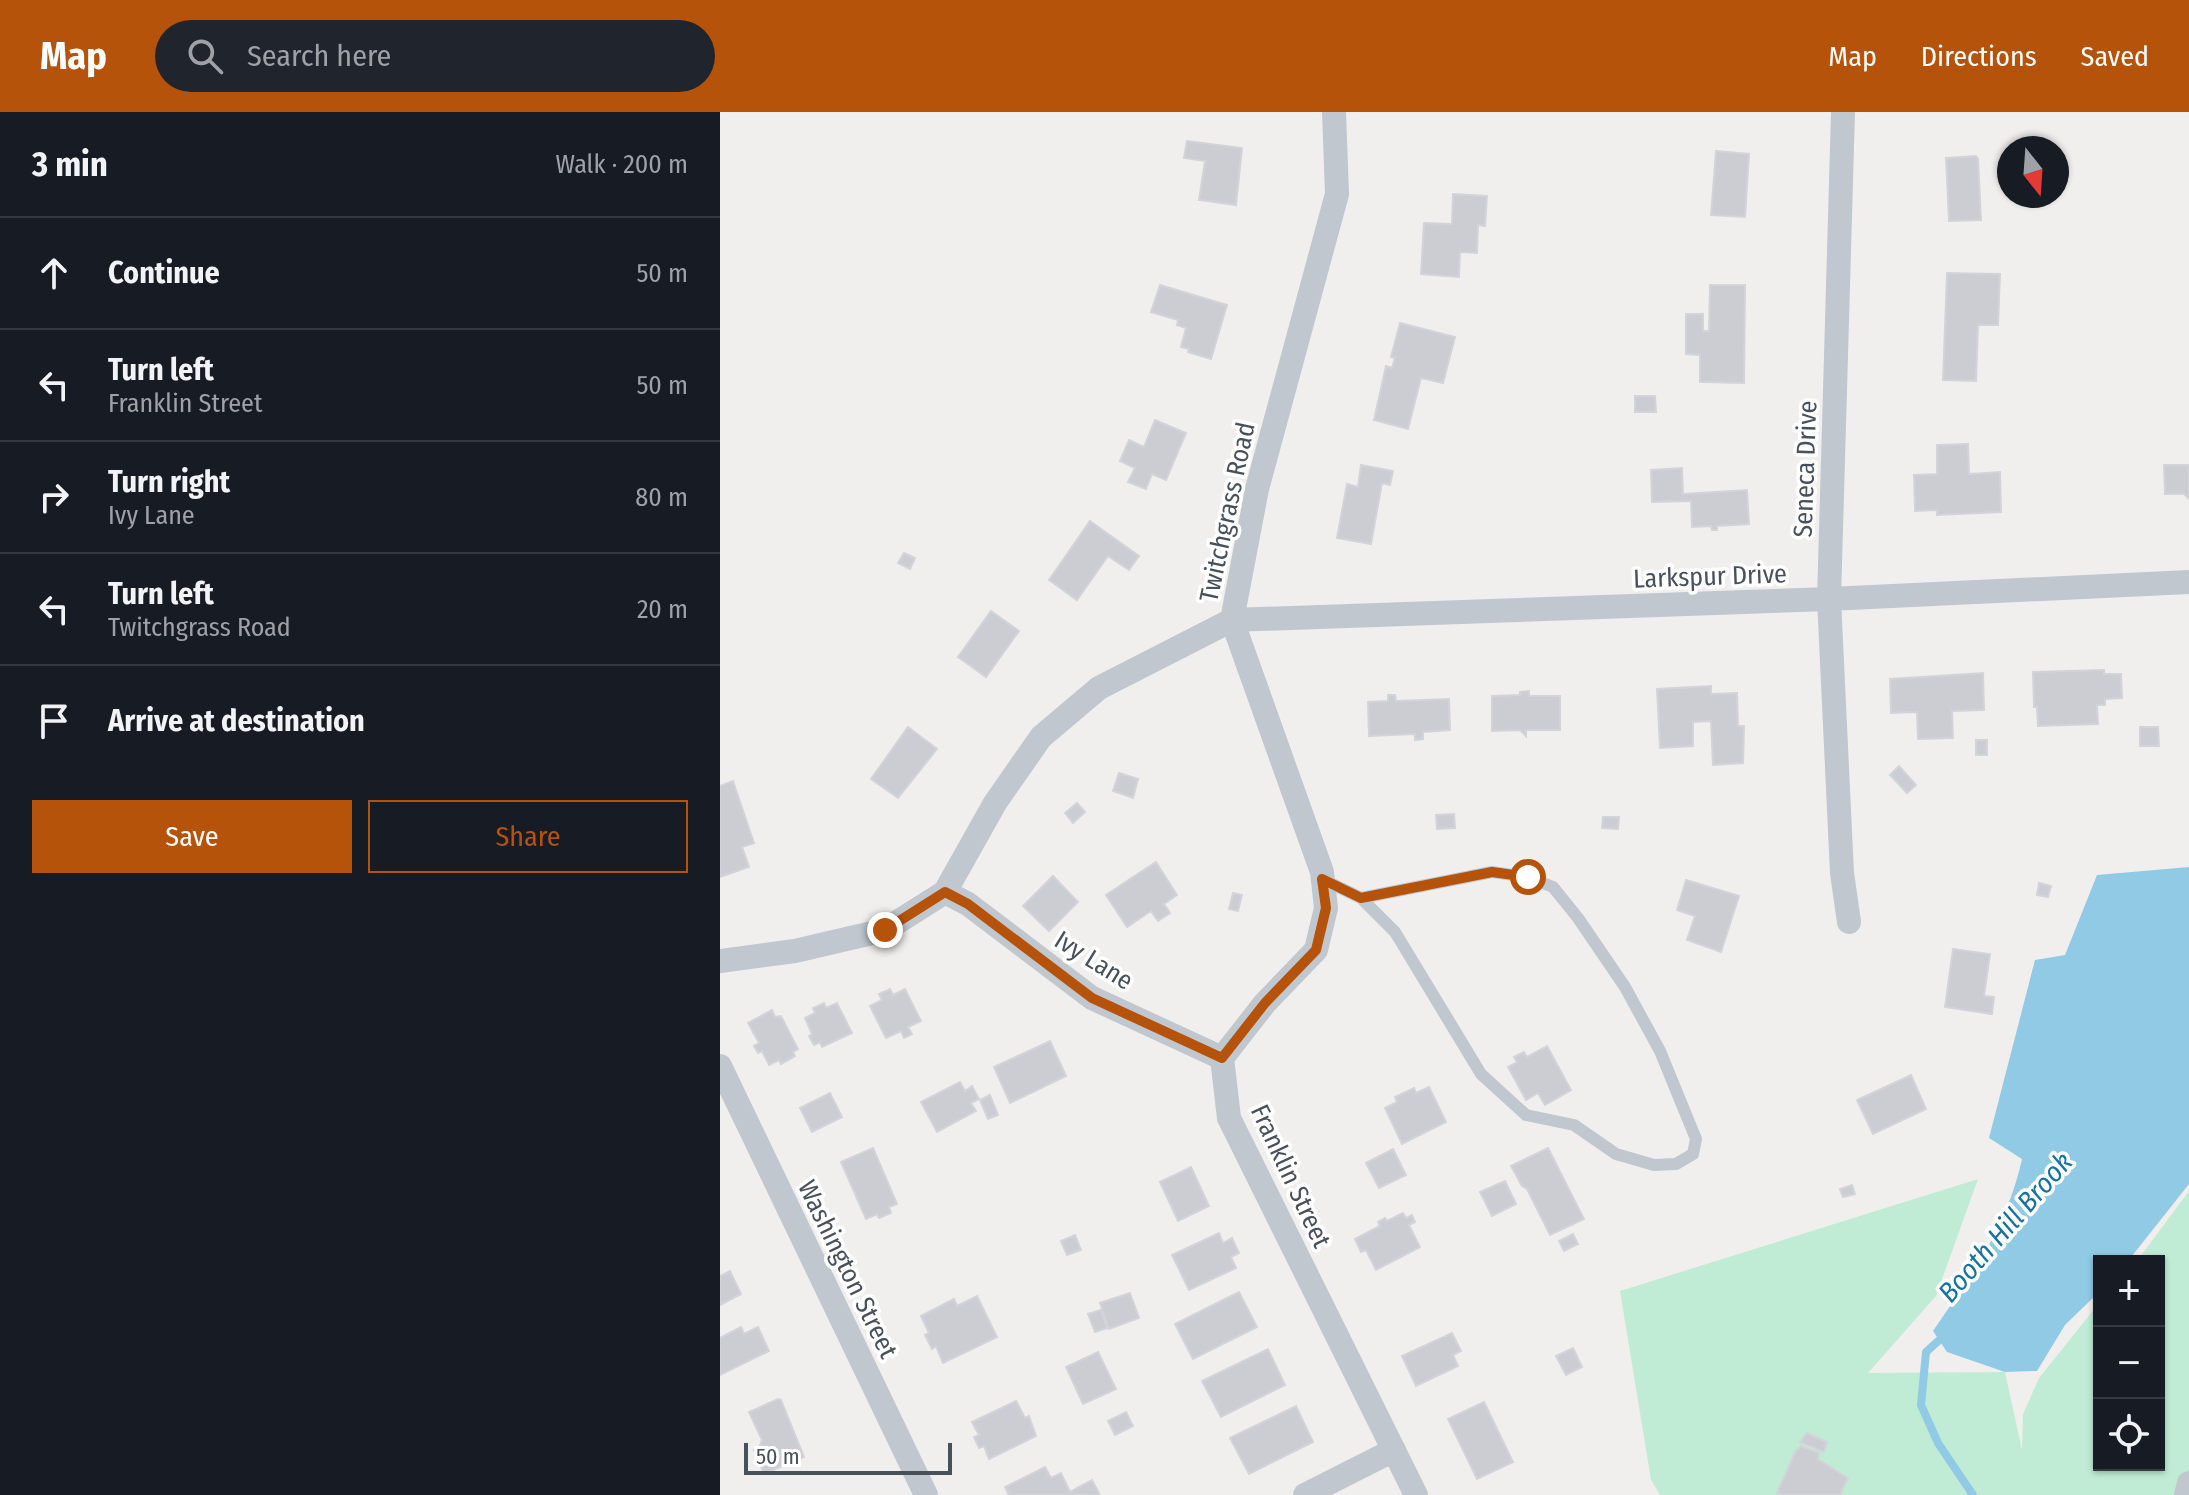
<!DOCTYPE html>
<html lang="en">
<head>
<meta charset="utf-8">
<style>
	body { margin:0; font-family:"Fira Sans Condensed",sans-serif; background:#20242c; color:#f1f3f6 }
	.controls { position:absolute; right:24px; bottom:24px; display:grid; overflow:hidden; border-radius:0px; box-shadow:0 2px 6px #0004 }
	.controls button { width:72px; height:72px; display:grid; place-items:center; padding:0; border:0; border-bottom:2px solid #363941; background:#171b24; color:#f1f3f6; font:40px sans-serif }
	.compass { position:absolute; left:1277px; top:24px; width:72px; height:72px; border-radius:50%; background:#171b24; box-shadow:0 2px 6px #0004; rotate:163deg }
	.scale { position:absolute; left:24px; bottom:20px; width:208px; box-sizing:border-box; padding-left:8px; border:4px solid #48505a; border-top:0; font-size:22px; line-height:28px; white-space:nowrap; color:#48505a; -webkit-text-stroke:6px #fff; paint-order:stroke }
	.stop { position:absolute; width:24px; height:24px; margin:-18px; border:6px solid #b45309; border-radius:50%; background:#fff }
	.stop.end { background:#b45309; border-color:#fff; box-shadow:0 2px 8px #0008 }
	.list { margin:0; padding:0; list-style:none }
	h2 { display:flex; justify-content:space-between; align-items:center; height:104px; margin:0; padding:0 32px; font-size:34px }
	h2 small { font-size:26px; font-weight:400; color:#9ea1a6 }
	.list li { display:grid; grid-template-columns:52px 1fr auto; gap:24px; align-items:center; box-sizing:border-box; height:112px; padding:0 32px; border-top:2px solid #363941 }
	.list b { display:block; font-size:30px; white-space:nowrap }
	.list p { margin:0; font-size:26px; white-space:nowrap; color:#9ea1a6 }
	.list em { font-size:26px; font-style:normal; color:#9ea1a6 }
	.actions { display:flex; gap:16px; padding:24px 32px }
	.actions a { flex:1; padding:18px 0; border:2px solid #b45309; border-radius:0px; text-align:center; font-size:28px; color:#b45309 }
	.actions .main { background:#b45309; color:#fff }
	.icon { flex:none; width:44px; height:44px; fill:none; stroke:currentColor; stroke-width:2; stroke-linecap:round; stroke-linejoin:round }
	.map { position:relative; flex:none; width:1469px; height:1383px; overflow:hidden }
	header { display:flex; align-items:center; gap:48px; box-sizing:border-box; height:112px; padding:0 40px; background:#b45309; color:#fff }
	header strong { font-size:38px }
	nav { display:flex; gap:44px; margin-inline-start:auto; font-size:28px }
	.search { width:560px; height:72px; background:#20242c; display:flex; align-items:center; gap:20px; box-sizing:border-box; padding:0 28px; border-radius:44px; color:#9ea1a6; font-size:30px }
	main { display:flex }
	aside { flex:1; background:#171b24 }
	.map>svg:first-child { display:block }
</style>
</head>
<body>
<header>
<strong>Map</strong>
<div class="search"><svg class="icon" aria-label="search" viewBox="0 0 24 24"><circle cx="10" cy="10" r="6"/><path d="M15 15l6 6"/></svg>Search here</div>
<nav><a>Map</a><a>Directions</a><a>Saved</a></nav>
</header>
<main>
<aside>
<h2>3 min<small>Walk · 200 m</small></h2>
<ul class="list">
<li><svg class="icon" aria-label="ahead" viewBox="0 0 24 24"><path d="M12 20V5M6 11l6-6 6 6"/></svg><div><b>Continue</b></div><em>50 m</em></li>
<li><svg class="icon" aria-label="left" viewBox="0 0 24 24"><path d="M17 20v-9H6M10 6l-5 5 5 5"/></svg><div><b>Turn left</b><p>Franklin Street</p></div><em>50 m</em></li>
<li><svg class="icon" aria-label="right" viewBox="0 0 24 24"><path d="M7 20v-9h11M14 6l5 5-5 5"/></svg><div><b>Turn right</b><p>Ivy Lane</p></div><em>80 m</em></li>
<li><svg class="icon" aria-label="left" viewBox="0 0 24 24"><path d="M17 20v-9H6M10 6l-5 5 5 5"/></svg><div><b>Turn left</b><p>Twitchgrass Road</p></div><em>20 m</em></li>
<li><svg class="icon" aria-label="arrive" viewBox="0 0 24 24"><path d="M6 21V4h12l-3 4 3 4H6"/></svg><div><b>Arrive at destination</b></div></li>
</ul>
<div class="actions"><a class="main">Save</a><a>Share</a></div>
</aside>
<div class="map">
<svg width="1469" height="1383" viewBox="0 0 1469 1383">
	<rect width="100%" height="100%" fill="#f1efee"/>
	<path fill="#c0ecd5" d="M 1258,1067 L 1216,1184 L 1148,1261 L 1285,1260 L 1302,1338 L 1303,1302 L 1319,1266 L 1379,1191 L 1379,1353 L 1439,1353 L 1439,1149 L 1417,1149 L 1469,1079 L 1469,1383 L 940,1383 L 931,1368 L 900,1179 Z"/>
	<path fill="#90cae5" d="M 1469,755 L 1469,1072 L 1408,1149 L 1379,1149 L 1379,1180 L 1345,1213 L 1317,1259 L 1285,1260 L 1227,1240 L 1213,1219 C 1253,1160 1286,1118 1302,1047 L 1269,1026 L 1315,848 L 1345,843 L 1377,763 Z"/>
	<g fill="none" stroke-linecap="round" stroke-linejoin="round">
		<path stroke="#90cae5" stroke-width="8" d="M 1225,1223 L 1206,1240 L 1201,1293 L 1218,1331 L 1253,1383"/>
	</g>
	<path fill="#cccdd3" stroke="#d3d4d9" stroke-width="2" d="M 467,29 L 522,36 L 516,93 L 479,88 L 485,49 L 464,46 Z
		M 996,39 L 1029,42 L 1025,105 L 991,103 Z
		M 1256,44 L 1258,47 L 1261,108 L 1229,109 L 1226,46 Z
		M 733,82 L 767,84 L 765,114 L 758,113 L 757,141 L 740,140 L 739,165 L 701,162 L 704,111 L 732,112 Z
		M 1227,161 L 1280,162 L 1278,213 L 1258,213 L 1256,269 L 1223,268 Z
		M 440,173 L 507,193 L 491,247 L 468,240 L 469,237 L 461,235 L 466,216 L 457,213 L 458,208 L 431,200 Z
		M 990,173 L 1025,173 L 1024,271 L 980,270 L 980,243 L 966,242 L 966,202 L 983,202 L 983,219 L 989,219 Z
		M 680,211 L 735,225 L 723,271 L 701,266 L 688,317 L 654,308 L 666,254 L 672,256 L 675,246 L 671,245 Z
		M 915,284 L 935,284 L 936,300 L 915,300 Z
		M 435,308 L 466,321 L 446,368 L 432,362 L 426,377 L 408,370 L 415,356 L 400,349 L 409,328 L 424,335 Z
		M 1248,332 L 1249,362 L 1280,360 L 1281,400 L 1217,403 L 1217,398 L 1195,399 L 1194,363 L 1217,362 L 1217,333 Z
		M 641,353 L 673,359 L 670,373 L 662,371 L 651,432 L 617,426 L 627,372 L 638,375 Z
		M 1444,353 L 1469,353 L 1469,387 L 1464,382 L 1445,382 Z
		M 962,356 L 963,382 L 1027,378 L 1029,412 L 997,414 L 997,418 L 992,418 L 991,414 L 972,415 L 971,389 L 932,390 L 931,358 Z
		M 370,409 L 419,444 L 409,458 L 388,444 L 357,488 L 329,468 Z
		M 184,441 L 195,446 L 190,457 L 178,451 Z
		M 271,499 L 299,519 L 266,565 L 238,545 Z
		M 1384,558 L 1384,562 L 1401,562 L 1402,586 L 1385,587 L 1385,593 L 1377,593 L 1378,612 L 1318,614 L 1317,595 L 1314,595 L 1313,560 Z
		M 1263,561 L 1264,598 L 1232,599 L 1233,626 L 1198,627 L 1197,600 L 1171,601 L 1170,567 Z
		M 991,574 L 991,582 L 1017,581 L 1018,614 L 1024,614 L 1023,651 L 993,653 L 991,609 L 973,610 L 973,634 L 940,636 L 937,577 Z
		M 809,579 L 809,584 L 840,584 L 840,618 L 806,618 L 806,624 L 800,618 L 772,619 L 772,584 L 800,583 L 800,580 Z
		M 668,583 L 675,583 L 676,589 L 729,587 L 730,618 L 703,620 L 703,627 L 695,628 L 695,622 L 649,624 L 648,590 L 668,589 Z
		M 188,615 L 217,637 L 178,686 L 151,667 Z
		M 1420,615 L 1438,615 L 1439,634 L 1420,634 Z
		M 1256,628 L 1267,628 L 1267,643 L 1256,643 Z
		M 1179,654 L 1196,673 L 1187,681 L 1170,663 Z
		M 399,661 L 418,667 L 413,686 L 393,679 Z
		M 13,669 L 34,731 L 22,735 L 29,755 L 0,765 L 0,674 Z
		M 357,691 L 365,700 L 353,711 L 345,701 Z
		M 734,702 L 735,716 L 717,717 L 716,703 Z
		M 883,705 L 899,705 L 898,717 L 882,716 Z
		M 436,750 L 457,783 L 444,792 L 450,801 L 438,809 L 431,799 L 407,815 L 386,783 Z
		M 333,764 L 358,790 L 329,819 L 303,794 Z
		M 966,768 L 1019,784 L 1001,840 L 967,828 L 975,804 L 957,798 Z
		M 1319,771 L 1331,774 L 1328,785 L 1317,783 Z
		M 513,781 L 522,783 L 518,799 L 509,797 Z
		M 1233,837 L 1270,842 L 1264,884 L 1274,885 L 1272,902 L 1225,895 Z
		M 170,877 L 173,883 L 185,877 L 201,909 L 188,915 L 192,922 L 184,926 L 181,919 L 166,926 L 150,894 L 162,888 L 159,882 Z
		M 104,891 L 106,896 L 117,891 L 132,921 L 102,935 L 100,930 L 94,933 L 89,924 L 92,922 L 85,906 L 95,901 L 93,896 Z
		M 52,898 L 55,905 L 61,904 L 78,937 L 73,940 L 75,944 L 61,952 L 59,948 L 49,953 L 42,939 L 38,941 L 34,934 L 39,931 L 28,911 Z
		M 330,929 L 346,964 L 290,991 L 274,955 Z
		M 827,934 L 851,978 L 825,993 L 818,981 L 806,988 L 788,955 L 797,950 L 794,945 L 804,940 L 807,945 Z
		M 1191,963 L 1206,997 L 1153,1022 L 1137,988 Z
		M 240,970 L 245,979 L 252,974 L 259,987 L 251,991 L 256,999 L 217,1020 L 201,990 Z
		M 709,975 L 726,1010 L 682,1032 L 665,996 L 677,990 L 675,985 L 694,976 L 696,981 Z
		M 110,981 L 122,1005 L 92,1020 L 80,996 Z
		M 270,983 L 278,1003 L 268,1007 L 260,988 Z
		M 153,1036 L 177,1092 L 169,1095 L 171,1101 L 159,1106 L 157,1102 L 146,1107 L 121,1050 Z
		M 828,1036 L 864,1107 L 830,1123 L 807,1077 L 802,1074 L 791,1054 Z
		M 673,1037 L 686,1063 L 659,1076 L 646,1051 Z
		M 471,1055 L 489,1094 L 458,1109 L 440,1070 Z
		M 785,1069 L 796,1092 L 772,1104 L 760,1080 Z
		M 1132,1073 L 1135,1082 L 1123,1085 L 1120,1077 Z
		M 683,1101 L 686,1106 L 692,1103 L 695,1110 L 689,1113 L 700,1135 L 656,1158 L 646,1138 L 641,1140 L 635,1127 L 660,1114 L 658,1110 L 665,1106 L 667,1109 Z
		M 499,1121 L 503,1131 L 512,1126 L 519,1141 L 511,1145 L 516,1156 L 469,1178 L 452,1143 Z
		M 853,1122 L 858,1132 L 844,1139 L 839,1129 Z
		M 355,1123 L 361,1138 L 347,1143 L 341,1129 Z
		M 10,1159 L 21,1182 L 0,1193 L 0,1164 Z
		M 519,1180 L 537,1215 L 473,1247 L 455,1212 Z
		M 410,1181 L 419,1206 L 389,1217 L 380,1191 Z
		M 257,1184 L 277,1225 L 223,1251 L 216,1234 L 212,1237 L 205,1223 L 209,1221 L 201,1204 L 234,1187 L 237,1194 Z
		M 381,1198 L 387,1216 L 375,1220 L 368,1202 Z
		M 21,1215 L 24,1222 L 38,1215 L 49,1239 L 0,1263 L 0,1226 Z
		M 732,1221 L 741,1239 L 733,1243 L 738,1254 L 696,1274 L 682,1244 Z
		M 853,1236 L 862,1255 L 846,1263 L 836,1244 Z
		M 548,1237 L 565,1273 L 501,1305 L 482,1269 Z
		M 378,1240 L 396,1277 L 363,1292 L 346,1255 Z
		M 58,1287 L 61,1288 L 84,1345 L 44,1362 L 34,1338 L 39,1336 L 42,1328 L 29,1300 Z
		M 296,1289 L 305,1306 L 309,1304 L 316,1324 L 269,1347 L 264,1334 L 259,1336 L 254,1325 L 259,1323 L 252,1310 Z
		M 764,1290 L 793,1350 L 757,1367 L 728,1307 Z
		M 576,1294 L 593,1330 L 529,1362 L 510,1326 Z
		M 406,1300 L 413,1314 L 395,1323 L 388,1309 Z
		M 1087,1321 L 1107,1330 L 1104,1340 L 1080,1330 Z
		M 1081,1334 L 1099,1341 L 1098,1347 L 1128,1366 L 1120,1383 L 1062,1383 L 1057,1381 L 1075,1340 Z
		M 325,1355 L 331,1366 L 341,1361 L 350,1380 L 372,1368 L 380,1383 L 289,1383 L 285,1375 Z"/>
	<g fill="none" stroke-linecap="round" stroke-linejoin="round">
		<path stroke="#c0c7cf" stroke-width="12" d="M 602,767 L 641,786 L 675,820 L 761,962 L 806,1003 L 854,1013 L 896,1042 L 934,1053 L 956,1052 L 973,1042 L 976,1027 L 940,939 L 905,875 L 858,806 L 833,775 L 808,765 L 772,760 L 641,786"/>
		<path stroke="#c0c7cf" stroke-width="24" d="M 1123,0 L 1109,487 L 1122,761 L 1129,810
			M 225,780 L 248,792 L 372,886 L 502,946
			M 0,849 L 75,839 L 165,818 L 225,780 L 275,691 L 321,625 L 379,576 L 512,508 L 537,377 L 617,82 L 614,0
			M 0,954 L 206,1383
			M 585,1383 L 674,1338
			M 696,1383 L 509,1006 L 502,946 L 545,891 L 596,838 L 606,796 L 602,760 L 512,508 L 1109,487 L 1469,470
			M 1466,1383 L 1469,1371"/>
	</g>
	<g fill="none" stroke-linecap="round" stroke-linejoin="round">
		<path stroke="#b45309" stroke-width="10" d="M 165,818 L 225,780 L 248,792 L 372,886 L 502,946 L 545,891 L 596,838 L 606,796 L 602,767 L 641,786 L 772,760 L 808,765"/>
	</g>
	<g text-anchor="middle" stroke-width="7" stroke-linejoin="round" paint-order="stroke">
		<g font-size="26" fill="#48505a" stroke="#fff">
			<text transform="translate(1085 357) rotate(-88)" y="9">Seneca Drive</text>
			<text transform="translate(507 400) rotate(-78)" y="9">Twitchgrass Road</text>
			<text transform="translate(990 464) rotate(-2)" y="9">Larkspur Drive</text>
			<text transform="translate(374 848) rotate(32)" y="9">Ivy Lane</text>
			<text transform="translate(571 1064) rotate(65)" y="9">Franklin Street</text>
			<text transform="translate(128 1157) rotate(64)" y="9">Washington Street</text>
		</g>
		<g font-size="28" font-style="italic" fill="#16739f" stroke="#fff">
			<text transform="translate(1285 1115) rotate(-49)" y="10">Booth Hill Brook</text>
		</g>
	</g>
</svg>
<div class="controls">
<button>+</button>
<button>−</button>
<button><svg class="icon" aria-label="locate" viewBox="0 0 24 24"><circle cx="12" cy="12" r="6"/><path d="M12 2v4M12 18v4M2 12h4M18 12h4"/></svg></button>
</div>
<svg class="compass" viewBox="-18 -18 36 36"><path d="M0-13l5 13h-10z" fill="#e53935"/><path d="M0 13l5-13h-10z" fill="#9ea1a6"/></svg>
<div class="scale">50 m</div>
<div class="stop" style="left:808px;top:765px"></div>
<div class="stop end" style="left:165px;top:818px"></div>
</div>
</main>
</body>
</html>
